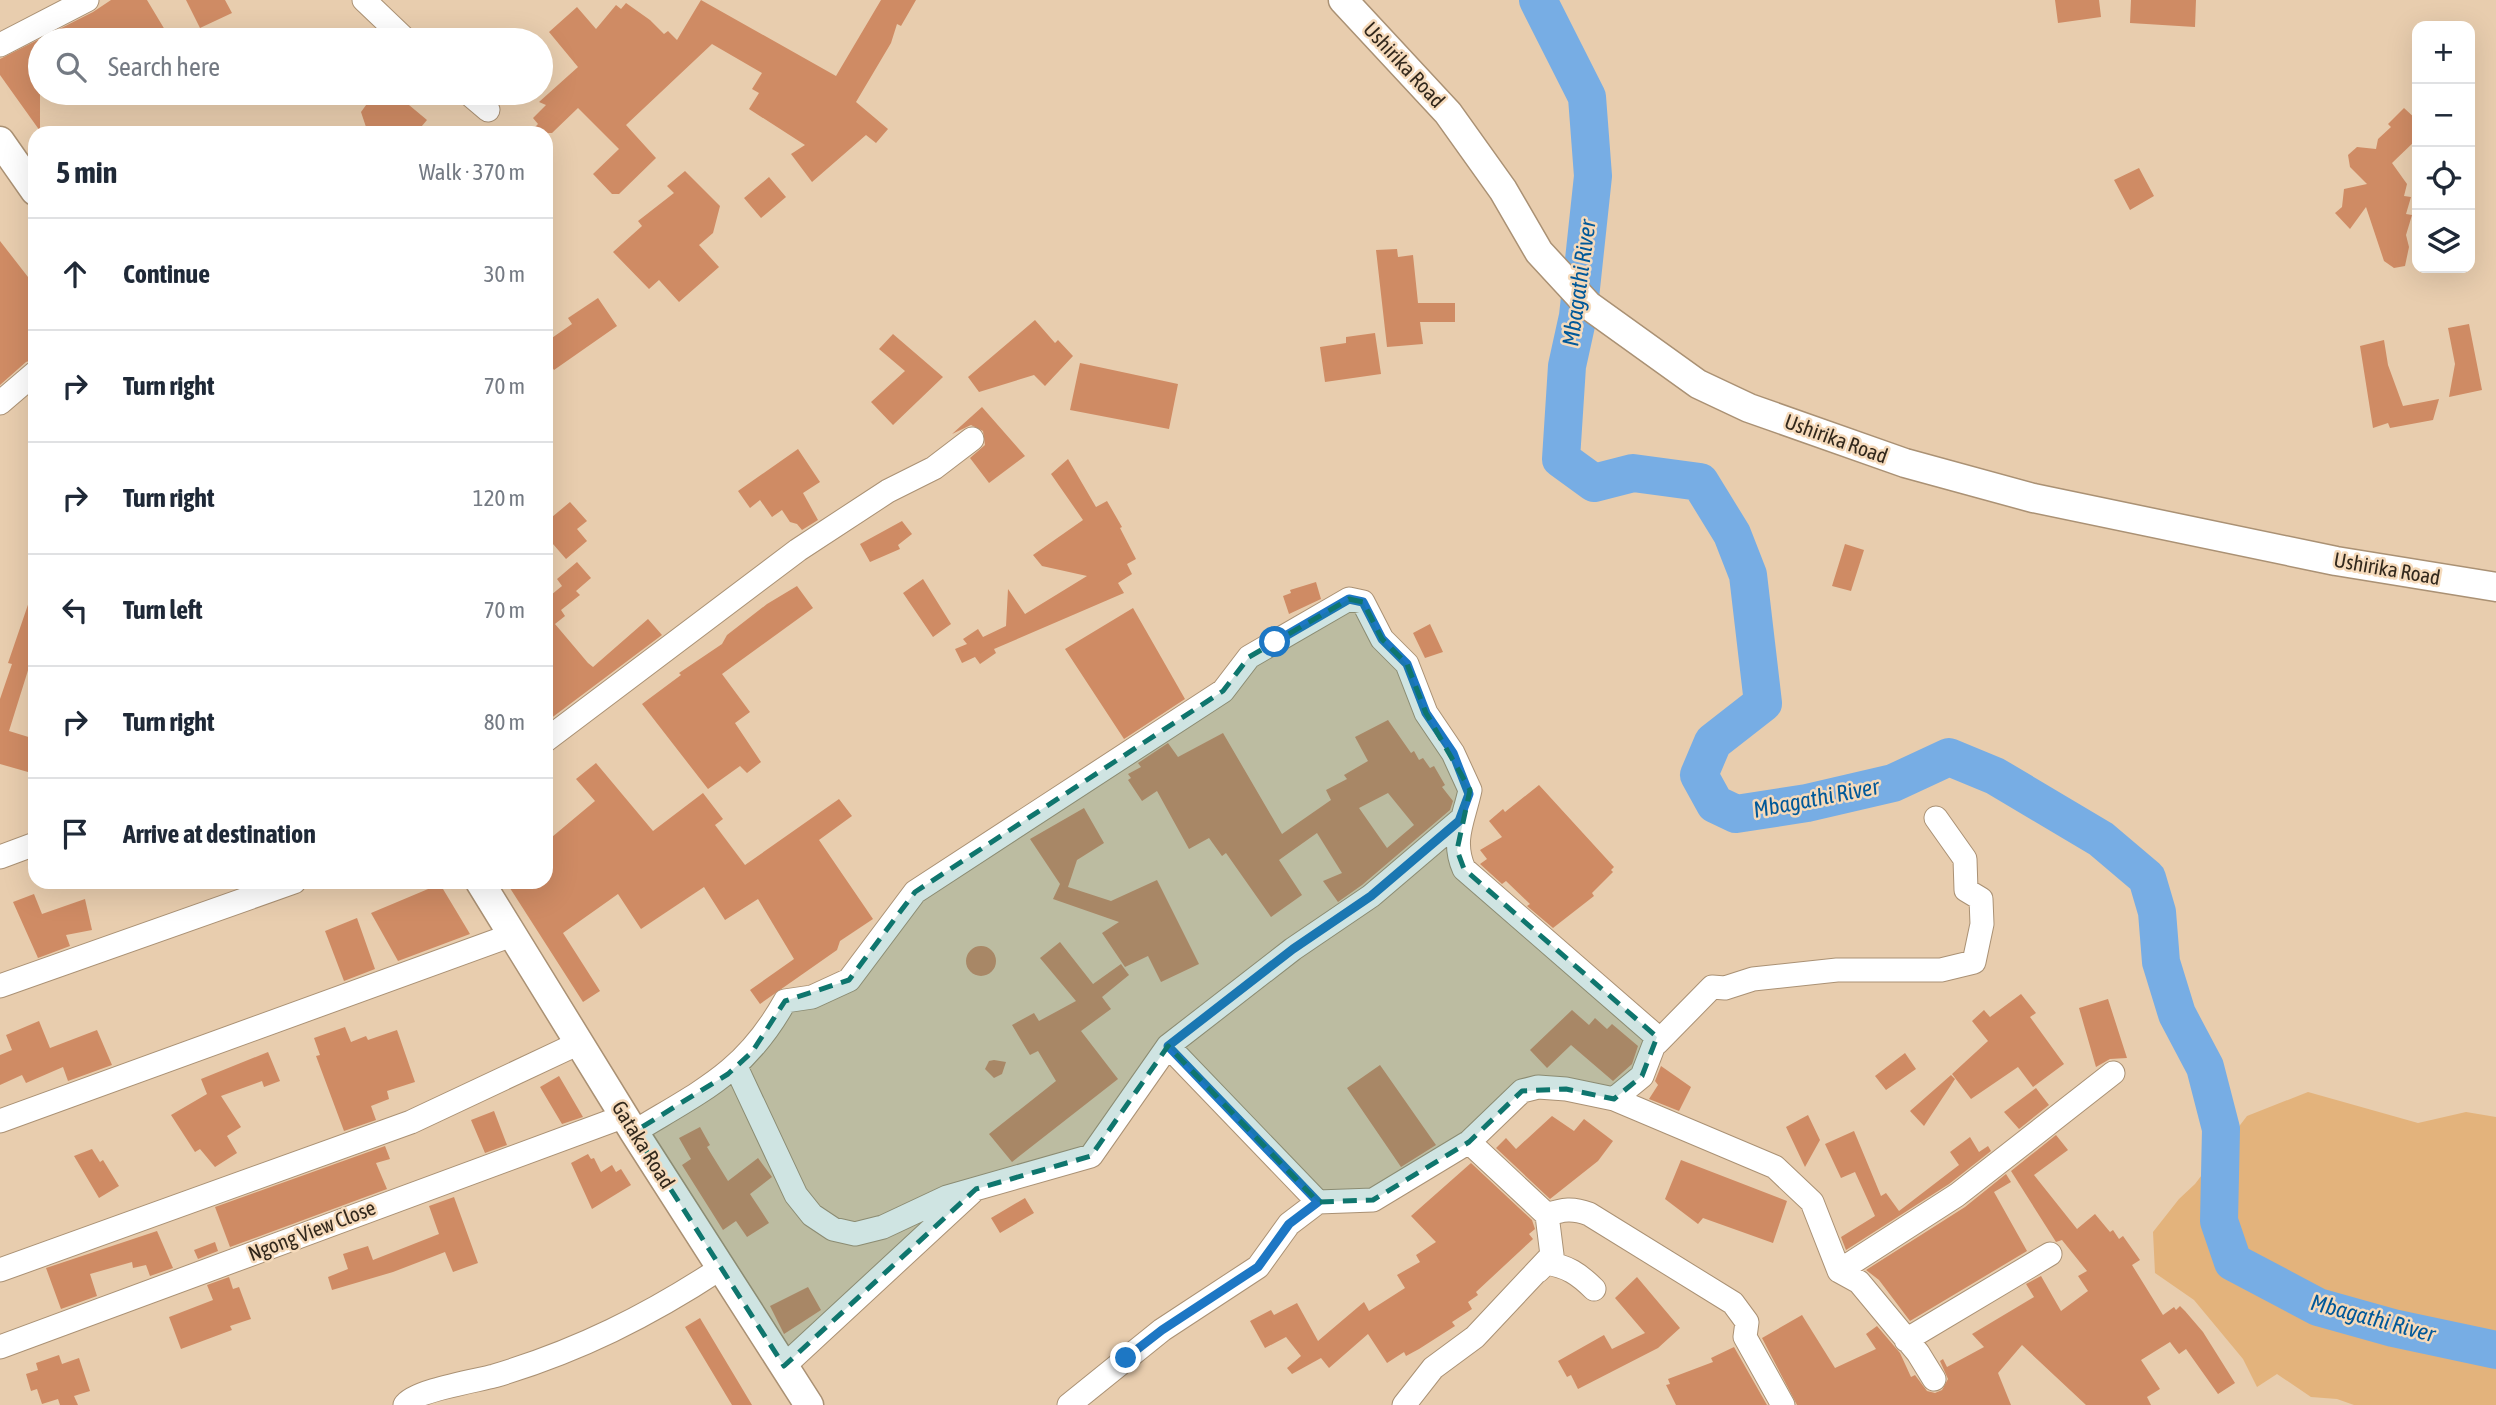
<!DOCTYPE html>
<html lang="en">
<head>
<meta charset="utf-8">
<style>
	body { margin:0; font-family:"Asap Condensed",sans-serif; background:#f2f2f3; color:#1f2937 }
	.controls { position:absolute; right:21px; top:21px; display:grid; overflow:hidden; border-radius:14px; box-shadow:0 7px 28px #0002 }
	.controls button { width:63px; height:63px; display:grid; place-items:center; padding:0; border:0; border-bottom:2px solid #e0e1e3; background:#fff; color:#1f2937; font:35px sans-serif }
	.stop { position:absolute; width:21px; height:21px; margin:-16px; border:5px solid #1d77c4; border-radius:50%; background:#fff }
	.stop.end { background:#1d77c4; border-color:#fff; box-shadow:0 2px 7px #0008 }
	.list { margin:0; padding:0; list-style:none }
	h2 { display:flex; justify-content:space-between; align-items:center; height:91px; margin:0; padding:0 28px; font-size:30px }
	h2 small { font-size:23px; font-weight:400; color:#747a83 }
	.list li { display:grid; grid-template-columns:46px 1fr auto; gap:21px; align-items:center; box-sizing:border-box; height:112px; padding:0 28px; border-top:2px solid #e0e1e3 }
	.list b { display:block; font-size:26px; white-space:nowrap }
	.list em { font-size:23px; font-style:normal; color:#747a83 }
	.icon { flex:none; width:38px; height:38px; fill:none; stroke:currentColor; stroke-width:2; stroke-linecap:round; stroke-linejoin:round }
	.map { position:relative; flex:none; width:2496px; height:1405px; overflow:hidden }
	.search { position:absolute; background:#fff; box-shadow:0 7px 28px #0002; left:28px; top:28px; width:525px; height:77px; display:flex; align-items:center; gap:18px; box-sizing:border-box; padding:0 24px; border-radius:38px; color:#747a83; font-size:26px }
	.panel { position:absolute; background:#fff; box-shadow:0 7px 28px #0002; left:28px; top:126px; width:525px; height:763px; border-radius:21px }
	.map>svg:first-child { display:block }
</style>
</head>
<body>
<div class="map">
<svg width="2496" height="1405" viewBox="0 0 2496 1405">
	<rect width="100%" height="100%" fill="#e8cdae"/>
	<path fill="#e3b37c" d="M 2308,1092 L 2418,1123 L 2466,1112 L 2496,1117 L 2496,1405 L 2354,1405 L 2337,1399 L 2311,1397 L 2277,1374 L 2257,1387 L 2243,1359 L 2194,1300 L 2155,1273 L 2153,1232 L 2179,1199 L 2195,1184 L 2247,1116 Z"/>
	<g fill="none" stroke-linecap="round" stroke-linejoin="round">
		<path stroke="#77ade4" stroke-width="38" d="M 1538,0 L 1587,97 L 1593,176 L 1578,316 L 1567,366 L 1561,459 L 1594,483 L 1633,473 L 1700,482 L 1732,534 L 1748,575 L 1763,703 L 1713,742 L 1699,775 L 1715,804 L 1736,814 L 1807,803 L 1893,783 L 1949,757 L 1995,776 L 2101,839 L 2147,878 L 2157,912 L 2161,962 L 2177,1014 L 2205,1067 L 2221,1129 L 2219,1221 L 2233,1262 L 2318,1307 L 2393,1328 L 2496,1350"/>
	</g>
	<path fill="#cf8b64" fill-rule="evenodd" d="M 111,0 L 147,0 L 171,40 L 40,40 L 40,131 L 0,75 L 0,59 L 93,12 Z
		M 186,0 L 225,0 L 232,13 L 200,28 Z
		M 701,0 L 836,76 L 881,0 L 916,0 L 901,26 L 897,24 L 891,43 L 856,102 L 888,129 L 876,143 L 866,135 L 812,182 L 791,154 L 805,145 L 749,109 L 759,93 L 752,89 L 762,73 L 712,44 L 626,125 L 656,158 L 619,194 L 612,194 L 593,174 L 619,149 L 578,108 L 552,133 L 529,133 L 538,124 L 533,118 L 546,105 L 539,102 L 578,67 L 549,32 L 577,7 L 596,29 L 616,5 L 621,9 L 626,3 L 650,20 L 664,34 L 668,31 L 677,40 Z
		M 2055,0 L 2099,0 L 2101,17 L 2058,23 Z
		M 2131,0 L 2196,0 L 2195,27 L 2130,23 Z
		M 389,93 L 420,93 L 409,105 L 427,120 L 416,133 L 368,133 L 361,112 L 374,94 L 380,102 Z
		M 2404,108 L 2417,120 L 2417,139 L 2392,163 L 2407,184 L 2404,196 L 2411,197 L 2406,214 L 2412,215 L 2406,235 L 2409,247 L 2405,266 L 2394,268 L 2384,261 L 2366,207 L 2350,229 L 2335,213 L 2342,207 L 2344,189 L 2367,184 L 2350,167 L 2348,155 L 2357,147 L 2376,149 L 2378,139 L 2391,127 L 2388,124 Z
		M 2139,168 L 2154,196 L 2130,210 L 2114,180 Z
		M 685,171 L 720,206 L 713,233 L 699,245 L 719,267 L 679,302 L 659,280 L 649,289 L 613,252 L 642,226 L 638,221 L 674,193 L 667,186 Z
		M 769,177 L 786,197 L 761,218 L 744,198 Z
		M 0,241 L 35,286 L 35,359 L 26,362 L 0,385 Z
		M 1397,249 L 1398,257 L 1413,255 L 1418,303 L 1455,303 L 1455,322 L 1420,322 L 1423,344 L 1387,347 L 1376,250 Z
		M 598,298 L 617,326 L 554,370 L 546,359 L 546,342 L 572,324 L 568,318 Z
		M 1035,320 L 1055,343 L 1058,340 L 1073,356 L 1045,386 L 1034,375 L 979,392 L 968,377 Z
		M 2469,324 L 2482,390 L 2449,397 L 2455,364 L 2448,328 Z
		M 1375,333 L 1381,374 L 1325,382 L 1320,347 L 1346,343 L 1346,337 Z
		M 893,334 L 943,377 L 893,425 L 871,402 L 905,371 L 879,349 Z
		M 2384,340 L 2388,365 L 2403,406 L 2439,399 L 2433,420 L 2390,428 L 2388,423 L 2373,428 L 2360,346 Z
		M 1080,363 L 1178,384 L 1169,429 L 1070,410 Z
		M 982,407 L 1025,456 L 989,483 L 970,458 L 985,445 L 983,431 L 971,425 L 952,434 Z
		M 798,449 L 820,482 L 803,493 L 818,520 L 802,530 L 797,524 L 790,522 L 782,510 L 772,517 L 760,500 L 750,508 L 738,491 Z
		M 1068,459 L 1096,507 L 1107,501 L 1122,527 L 1120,528 L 1136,559 L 1127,564 L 1132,574 L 1118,583 L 1124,593 L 994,649 L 996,653 L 980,664 L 975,657 L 962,663 L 955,649 L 967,644 L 963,639 L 978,629 L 983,637 L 1006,626 L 1008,589 L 1025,614 L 1087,576 L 1042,566 L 1033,555 L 1083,520 L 1051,474 Z
		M 570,502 L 587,521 L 577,529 L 587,541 L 566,559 L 546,536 L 546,522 Z
		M 902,521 L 912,534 L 898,545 L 900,549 L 870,562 L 860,544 Z
		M 1845,544 L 1864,550 L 1851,591 L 1832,586 Z
		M 577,562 L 591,578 L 576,591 L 580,595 L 561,610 L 565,616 L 555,624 L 588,663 L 593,667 L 648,619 L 662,635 L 546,722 L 546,588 L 551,595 L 562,586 L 557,579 Z
		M 923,579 L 951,624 L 933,637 L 903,593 Z
		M 1316,582 L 1321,599 L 1289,614 L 1283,596 L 1291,593 L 1290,590 Z
		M 797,586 L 813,608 L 722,674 L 750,712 L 735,723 L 761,762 L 747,773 L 740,766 L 708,789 L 642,704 L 681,675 L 679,673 L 722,644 L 727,635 L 767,604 Z
		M 32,593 L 35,593 L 35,648 L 9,731 L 35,739 L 35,774 L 0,764 L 0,699 L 12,664 L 8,663 Z
		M 1133,608 L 1185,699 L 1124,739 L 1065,649 Z
		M 1430,624 L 1443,652 L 1425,658 L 1413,633 Z
		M 1388,720 L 1411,753 L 1414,751 L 1419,760 L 1423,758 L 1430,768 L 1434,766 L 1445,785 L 1442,787 L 1453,801 L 1450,810 L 1362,885 L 1338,902 L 1323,881 L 1342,873 L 1317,833 L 1279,860 L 1302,895 L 1271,917 L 1226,853 L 1222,856 L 1209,838 L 1189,849 L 1157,791 L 1142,801 L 1128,780 L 1131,778 L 1128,774 L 1141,767 L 1138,763 L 1168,743 L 1178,757 L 1223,733 L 1282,834 L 1331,800 L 1326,790 L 1347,779 L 1344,775 L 1368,761 L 1355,737 ZM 1388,793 L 1414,825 L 1387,848 L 1359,808 Z
		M 596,763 L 653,831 L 703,793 L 723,819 L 715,825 L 745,865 L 839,799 L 852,816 L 819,840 L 873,919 L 840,941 L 837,950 L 760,1004 L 750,990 L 794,959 L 758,899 L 725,920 L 704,887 L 641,929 L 618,894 L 563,933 L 600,991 L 583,1002 L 506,882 L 546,882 L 546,842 L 595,801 L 576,779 Z
		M 1539,785 L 1614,867 L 1611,870 L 1613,872 L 1592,893 L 1594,896 L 1553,928 L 1527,906 L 1530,904 L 1506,881 L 1502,884 L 1480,864 L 1487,859 L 1480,850 L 1502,837 L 1489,821 L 1503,809 L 1505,812 Z
		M 1084,808 L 1104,843 L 1077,860 L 1068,887 L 1111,901 L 1157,880 L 1199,964 L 1161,982 L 1148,956 L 1125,967 L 1102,933 L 1119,922 L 1053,899 L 1060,884 L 1030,839 Z
		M 440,884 L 470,934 L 398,961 L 371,913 Z
		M 34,894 L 42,914 L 85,899 L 92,930 L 66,935 L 70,946 L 38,958 L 13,902 Z
		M 357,918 L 375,969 L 344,981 L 325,931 Z
		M 1060,942 L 1093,984 L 1121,964 L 1129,975 L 1102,997 L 1111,1009 L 1081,1031 L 1118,1079 L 1012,1162 L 989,1134 L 1056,1081 L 1038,1051 L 1030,1055 L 1012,1025 L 1034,1013 L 1039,1021 L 1076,1001 L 1040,958 Z
		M966 961a15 15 0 1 1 30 0a15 15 0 1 1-30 0Z
		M 2021,994 L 2036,1013 L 2030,1017 L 2064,1064 L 2033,1087 L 2018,1067 L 1971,1099 L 1952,1074 L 1988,1041 L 1972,1021 L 1984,1010 L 1990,1017 Z
		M 2108,999 L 2127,1058 L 2110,1059 L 2096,1067 L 2079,1008 Z
		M 1572,1010 L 1589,1025 L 1595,1018 L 1607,1029 L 1612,1024 L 1638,1046 L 1632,1064 L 1613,1081 L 1571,1045 L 1547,1068 L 1530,1050 Z
		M 39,1021 L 50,1048 L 97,1030 L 112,1065 L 68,1081 L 63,1067 L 26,1083 L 22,1075 L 0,1085 L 0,1055 L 12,1050 L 6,1035 Z
		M 345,1027 L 351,1042 L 366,1036 L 368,1040 L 397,1030 L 415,1082 L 387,1091 L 389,1099 L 371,1106 L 376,1120 L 344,1131 L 316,1056 L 320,1055 L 314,1038 Z
		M 268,1052 L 280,1081 L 264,1087 L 262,1081 L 221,1096 L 241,1127 L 227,1136 L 237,1153 L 215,1167 L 200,1149 L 195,1152 L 171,1115 L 207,1094 L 201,1079 Z
		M 1905,1053 L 1916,1069 L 1886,1090 L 1875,1076 Z
		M 994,1060 L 1006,1062 L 1002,1074 L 994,1078 L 985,1069 L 989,1061 Z
		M 1380,1065 L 1436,1145 L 1401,1167 L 1347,1088 Z
		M 1661,1066 L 1691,1087 L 1679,1111 L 1649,1099 L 1658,1085 L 1655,1081 Z
		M 1951,1075 L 1955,1079 L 1924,1126 L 1910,1111 Z
		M 559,1076 L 583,1117 L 562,1124 L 540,1087 Z
		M 2036,1088 L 2049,1105 L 2019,1129 L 2004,1112 Z
		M 494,1111 L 507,1145 L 485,1153 L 471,1120 Z
		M 1808,1115 L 1820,1140 L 1805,1167 L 1786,1127 Z
		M 1552,1116 L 1574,1131 L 1584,1119 L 1613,1141 L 1598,1161 L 1550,1199 L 1496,1148 L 1506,1138 L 1516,1149 Z
		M 700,1127 L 710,1145 L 707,1147 L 728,1181 L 758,1158 L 772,1177 L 750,1194 L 769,1223 L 747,1237 L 736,1221 L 723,1230 L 682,1165 L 691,1159 L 679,1138 Z
		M 1854,1131 L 1881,1196 L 1886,1193 L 1899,1211 L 1959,1165 L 1950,1152 L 1970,1137 L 1979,1152 L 1988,1146 L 1991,1151 L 1949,1184 L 1846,1250 L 1841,1237 L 1875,1216 L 1855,1172 L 1841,1178 L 1825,1144 Z
		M 2056,1135 L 2068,1150 L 2034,1175 L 2077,1229 L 2095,1214 L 2110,1232 L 2113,1230 L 2119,1239 L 2123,1236 L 2140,1260 L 2132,1265 L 2163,1315 L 2174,1307 L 2176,1310 L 2180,1306 L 2185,1311 L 2203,1332 L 2235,1383 L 2218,1394 L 2186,1349 L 2179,1354 L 2170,1342 L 2141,1360 L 2160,1389 L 2147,1397 L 2151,1405 L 2086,1405 L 2022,1345 L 1998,1373 L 2011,1405 L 1797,1405 L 1762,1338 L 1802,1315 L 1835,1368 L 1876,1349 L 1866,1334 L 1877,1326 L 1900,1353 L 1911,1377 L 1915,1375 L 1927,1391 L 1935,1393 L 1942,1390 L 1948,1379 L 1940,1361 L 1943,1359 L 1947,1367 L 1984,1347 L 1972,1334 L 2034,1297 L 2026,1284 L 2041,1276 L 2061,1311 L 2088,1291 L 2078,1276 L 2087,1271 L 2062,1240 L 2056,1242 L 2011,1171 Z
		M 385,1146 L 390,1159 L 376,1163 L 387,1189 L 230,1247 L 215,1207 Z
		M 92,1149 L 100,1162 L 103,1160 L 119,1186 L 99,1198 L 74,1156 Z
		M 588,1154 L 591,1159 L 594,1158 L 601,1172 L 612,1165 L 616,1172 L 621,1169 L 631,1185 L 592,1209 L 571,1163 Z
		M 1681,1160 L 1787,1201 L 1773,1243 L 1703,1218 L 1698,1224 L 1665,1199 Z
		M 1471,1163 L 1532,1220 L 1535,1229 L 1529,1234 L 1533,1239 L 1476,1292 L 1478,1295 L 1468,1302 L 1472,1309 L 1452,1322 L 1455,1326 L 1419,1349 L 1406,1356 L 1404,1352 L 1387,1363 L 1368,1334 L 1329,1368 L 1321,1358 L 1292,1374 L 1287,1368 L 1301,1356 L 1286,1337 L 1265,1348 L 1250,1321 L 1271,1310 L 1274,1315 L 1297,1303 L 1318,1341 L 1364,1302 L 1369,1311 L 1405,1288 L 1397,1275 L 1420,1262 L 1416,1255 L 1436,1242 L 1411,1216 Z
		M 2006,1174 L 2011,1182 L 1994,1192 L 2027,1251 L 1910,1321 L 1879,1280 L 1866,1270 L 1965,1207 Z
		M 454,1197 L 478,1263 L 453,1272 L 445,1252 L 393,1272 L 332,1290 L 328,1277 L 348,1269 L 343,1254 L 368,1246 L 373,1260 L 439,1234 L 429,1206 Z
		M 1025,1198 L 1034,1213 L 1000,1233 L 991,1218 Z
		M 157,1231 L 173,1268 L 150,1276 L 146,1265 L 133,1268 L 132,1262 L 90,1274 L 97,1296 L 61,1309 L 46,1268 Z
		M 215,1242 L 218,1251 L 198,1259 L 194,1250 Z
		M 229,1277 L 233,1289 L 239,1287 L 251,1319 L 230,1326 L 232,1330 L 181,1349 L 169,1317 L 213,1300 L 207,1285 Z
		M 1637,1277 L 1680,1328 L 1658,1348 L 1578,1389 L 1571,1375 L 1567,1377 L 1558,1361 L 1604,1335 L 1612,1349 L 1645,1333 L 1615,1298 Z
		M 808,1287 L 821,1310 L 784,1334 L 770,1306 Z
		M 700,1318 L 752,1405 L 732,1405 L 685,1327 Z
		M 1734,1347 L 1767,1405 L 1676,1405 L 1666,1385 L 1670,1384 L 1668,1379 L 1713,1362 L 1711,1358 Z
		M 59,1355 L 62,1364 L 79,1358 L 90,1391 L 74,1396 L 78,1405 L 60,1405 L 58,1399 L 42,1404 L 37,1389 L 31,1391 L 26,1374 L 38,1370 L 36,1363 Z"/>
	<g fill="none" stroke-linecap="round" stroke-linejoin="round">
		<g stroke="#aa9174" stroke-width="25">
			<path id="minor" d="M 364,0 L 406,40
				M 0,45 L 87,0
				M 468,93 L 488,110
				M 0,403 L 35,373
				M 546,740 L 798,550 L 888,491 L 934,468 L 972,439
				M 0,857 L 35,844
				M 0,986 L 294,882
				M 1657,1043 L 1712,987 L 1725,988 L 1753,979 L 1837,970 L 1941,970 L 1974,962 L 1982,924 L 1981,899 L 1966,890 L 1965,859 L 1936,818
				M 1168,1046 L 1318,1202
				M 736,1067 L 796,1195 L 812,1215 L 833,1229 L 855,1234 L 883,1227 L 947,1197 L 1091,1156 L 1168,1046 L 1293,949 L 1371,896 L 1459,821
				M 0,1121 L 512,935
				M 634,1132 C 701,1091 745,1073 785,1001 L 812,997 L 849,980 L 915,892 L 1223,691 L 1249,657 L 1349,599 L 1363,602 L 1382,639 L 1407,664 L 1426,713 L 1453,753 L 1470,790 C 1464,819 1451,840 1464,869 L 1657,1037 L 1642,1076 L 1614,1099
				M 1469,1142 L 1522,1091 L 1538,1087 L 1566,1089 L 1614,1099 L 1775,1167 L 1812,1202 L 1839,1271 L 1957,1195 L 2113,1073
				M 0,1270 L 411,1122 L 579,1043
				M 1538,1271 L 1546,1263 C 1567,1266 1579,1274 1594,1289
				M 1839,1271 L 1859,1282 L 1918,1353 L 1934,1379
				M 1906,1340 L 2050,1254
				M 0,1347 L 625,1116
				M 784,1366 L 972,1192
				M 405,1405 C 413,1391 475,1381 494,1376 C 578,1351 648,1316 721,1268
				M 1069,1405 L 1162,1330 L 1258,1267 L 1289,1224 L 1318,1202 L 1373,1200 L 1469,1142 L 1547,1215 C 1563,1209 1573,1208 1589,1214 L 1733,1303 L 1747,1322 L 1745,1337 L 1783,1405
				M 1404,1405 L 1433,1368 L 1475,1337 L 1552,1255 L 1547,1215"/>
		</g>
		<g stroke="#aa9174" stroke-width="31">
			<path id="tertiary" d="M 1343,0 L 1448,113 L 1503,190 L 1539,252 L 1588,305 L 1698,384 L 1749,408 L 1905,463 L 2033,498 L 2336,561 L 2496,587
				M 0,141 L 35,191
				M 480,882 L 634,1132 L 809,1405"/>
		</g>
		<use href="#minor" stroke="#fff" stroke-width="23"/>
		<use href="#tertiary" stroke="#fff" stroke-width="28"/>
	</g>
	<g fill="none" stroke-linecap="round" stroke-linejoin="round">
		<path stroke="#1d77c4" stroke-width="9" d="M 1126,1358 L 1162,1330 L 1258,1267 L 1289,1224 L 1318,1202 L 1168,1046 L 1293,949 L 1371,896 L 1459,821 L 1469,794 L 1453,753 L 1426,713 L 1407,664 L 1382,639 L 1363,602 L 1349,599 L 1275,642"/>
	</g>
	<path fill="#0f766e" fill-opacity="0.2" stroke="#0f766e" stroke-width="5" stroke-dasharray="14 9" stroke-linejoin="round" d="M 1349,599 L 1363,602 L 1382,639 L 1407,664 L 1426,713 L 1470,790 L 1457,850 L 1464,869 L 1657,1037 L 1642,1076 L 1614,1099 L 1566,1089 L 1522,1091 L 1469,1142 L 1373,1200 L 1318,1202 L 1168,1046 L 1091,1156 L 976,1189 L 784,1366 L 634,1132 L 728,1074 L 752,1052 L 785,1001 L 849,980 L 915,892 L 1223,691 L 1249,657 Z"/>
	<g text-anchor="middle" stroke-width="5" stroke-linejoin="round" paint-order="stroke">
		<g font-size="21" fill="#32281c" stroke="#f5dabb">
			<text transform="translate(1404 65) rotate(47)" y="7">Ushirika Road</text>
			<text transform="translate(1836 439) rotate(20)" y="7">Ushirika Road</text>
			<text transform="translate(2387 569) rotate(10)" y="7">Ushirika Road</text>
			<text transform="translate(643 1145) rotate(58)" y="7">Gataka Road</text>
			<text transform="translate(312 1231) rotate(-21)" y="7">Ngong View Close</text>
		</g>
		<g font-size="23" font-style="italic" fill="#005899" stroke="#f5dabb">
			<text transform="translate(1579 283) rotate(-82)" y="8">Mbagathi River</text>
			<text transform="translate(1816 798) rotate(-11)" y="8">Mbagathi River</text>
			<text transform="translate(2373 1318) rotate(15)" y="8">Mbagathi River</text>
		</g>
	</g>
</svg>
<div class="controls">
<button>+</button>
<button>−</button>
<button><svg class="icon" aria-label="locate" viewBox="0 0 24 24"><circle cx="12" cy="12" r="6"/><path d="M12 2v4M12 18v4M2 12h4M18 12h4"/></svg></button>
<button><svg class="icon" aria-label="layers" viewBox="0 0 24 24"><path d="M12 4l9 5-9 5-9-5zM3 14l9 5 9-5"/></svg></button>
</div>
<div class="stop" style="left:1275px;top:642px"></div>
<div class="stop end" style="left:1126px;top:1358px"></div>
<div class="search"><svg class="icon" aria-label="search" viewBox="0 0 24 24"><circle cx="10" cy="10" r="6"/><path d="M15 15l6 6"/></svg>Search here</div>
<section class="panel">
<h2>5 min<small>Walk · 370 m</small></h2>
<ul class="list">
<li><svg class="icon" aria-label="ahead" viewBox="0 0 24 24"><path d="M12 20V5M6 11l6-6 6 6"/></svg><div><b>Continue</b></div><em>30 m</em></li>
<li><svg class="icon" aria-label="right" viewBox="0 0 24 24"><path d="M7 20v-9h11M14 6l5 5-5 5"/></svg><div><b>Turn right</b></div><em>70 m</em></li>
<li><svg class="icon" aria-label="right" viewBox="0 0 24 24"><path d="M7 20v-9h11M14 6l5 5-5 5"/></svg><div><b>Turn right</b></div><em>120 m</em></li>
<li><svg class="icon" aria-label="left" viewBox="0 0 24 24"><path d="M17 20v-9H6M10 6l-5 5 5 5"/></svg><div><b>Turn left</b></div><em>70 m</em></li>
<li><svg class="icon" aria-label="right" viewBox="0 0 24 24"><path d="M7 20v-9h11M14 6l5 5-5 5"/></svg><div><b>Turn right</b></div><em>80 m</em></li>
<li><svg class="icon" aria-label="arrive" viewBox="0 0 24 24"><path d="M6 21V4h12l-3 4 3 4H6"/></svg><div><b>Arrive at destination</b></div></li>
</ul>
</section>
</div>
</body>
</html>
